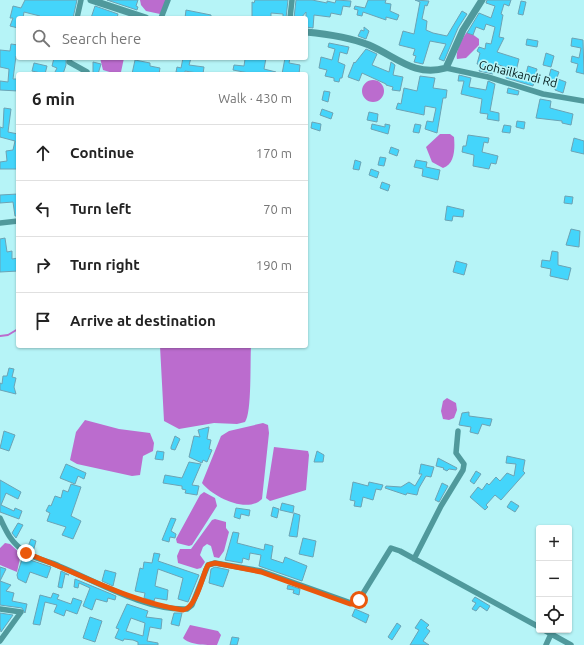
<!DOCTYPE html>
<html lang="en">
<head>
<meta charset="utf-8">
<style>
	body { margin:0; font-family:Ubuntu,sans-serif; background:#f6f6f6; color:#222 }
	.controls { position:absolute; right:12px; bottom:12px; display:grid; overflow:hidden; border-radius:4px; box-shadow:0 1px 3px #0004 }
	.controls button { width:36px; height:36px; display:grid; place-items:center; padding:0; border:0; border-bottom:1px solid #e0e0e0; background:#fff; color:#222; font:20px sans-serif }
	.stop { position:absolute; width:12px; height:12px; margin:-9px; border:3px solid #ea580c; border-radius:50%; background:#fff }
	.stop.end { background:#ea580c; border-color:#fff; box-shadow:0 1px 4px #0008 }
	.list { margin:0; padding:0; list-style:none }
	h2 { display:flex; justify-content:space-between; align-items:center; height:52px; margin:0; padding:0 16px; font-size:17px }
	h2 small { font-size:13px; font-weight:400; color:#767676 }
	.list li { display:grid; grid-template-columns:26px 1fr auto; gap:12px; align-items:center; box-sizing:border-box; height:56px; padding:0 16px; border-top:1px solid #e0e0e0 }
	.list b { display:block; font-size:15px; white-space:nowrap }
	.list em { font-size:13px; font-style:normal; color:#767676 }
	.icon { flex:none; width:22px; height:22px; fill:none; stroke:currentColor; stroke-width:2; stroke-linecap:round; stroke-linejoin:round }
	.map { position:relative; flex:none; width:584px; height:645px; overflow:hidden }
	.search { position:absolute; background:#fff; box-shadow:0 1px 3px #0004; left:16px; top:16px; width:292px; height:44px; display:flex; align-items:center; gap:10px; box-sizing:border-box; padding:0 14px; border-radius:4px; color:#767676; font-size:15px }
	.panel { position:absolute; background:#fff; box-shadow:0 1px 3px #0004; left:16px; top:72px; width:292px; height:276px; border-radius:4px }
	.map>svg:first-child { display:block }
</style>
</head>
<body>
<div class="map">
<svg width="584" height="645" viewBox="0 0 584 645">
	<rect width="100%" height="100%" fill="#b6f4f7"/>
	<path fill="#bb6cce" d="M 140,0 L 167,0 L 160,14 L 146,11 L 141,5 Z
		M 468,31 L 479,39 L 479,45 L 466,58 L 457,59 C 455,52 463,36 468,31 Z
		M 124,58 L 121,72 L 113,73 L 103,70 L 100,58 Z
		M362 91a11 11 0 1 1 22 0a11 11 0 1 1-22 0Z
		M 440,134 L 450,134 L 454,137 C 455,148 455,164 443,168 L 432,162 L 426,147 Z
		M 160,346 L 251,346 C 250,361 252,413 245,422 L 237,424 L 214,423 L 179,429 L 164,421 Z
		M 447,398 L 456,403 L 457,410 L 454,418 L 449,420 L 443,419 L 441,411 L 443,401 Z
		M 85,420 L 119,429 L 150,433 L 154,443 L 153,451 L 143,456 L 140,475 L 132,476 L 77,464 L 70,460 L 76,432 Z
		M 263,423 L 268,425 L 269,433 L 262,499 C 247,514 213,497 202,483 L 221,436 L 229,431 Z
		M 274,447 L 308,451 L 309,455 L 306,490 L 270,501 L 266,498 Z
		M 204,492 L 215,498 L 217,506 L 192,545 L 189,546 L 177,543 L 176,539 L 200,495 Z
		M 215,519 L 226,522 L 226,528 L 229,532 L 224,551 L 219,558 L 214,557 L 211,546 L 207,544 L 203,547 L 200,555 L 205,562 L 201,568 L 197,569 L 178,563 L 177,556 L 180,549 L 191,549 L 212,520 Z
		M 5,543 L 10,544 L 21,554 L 17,572 L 0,565 L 0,548 Z
		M 190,625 L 218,631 L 221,635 L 217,645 C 206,645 189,645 183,638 Z"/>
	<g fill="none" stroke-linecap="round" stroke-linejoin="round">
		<path stroke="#bb6cce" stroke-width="2" d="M 0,336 L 8,335 L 18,329"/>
	</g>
	<path fill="#44d5fb" stroke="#6ca3b4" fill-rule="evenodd" d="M 25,0 L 77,0 L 73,18 L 40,18 L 40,16 L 24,12 L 23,18 L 18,18 L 18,28 L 10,26 L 13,18 L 10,18 L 13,6 L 21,8 Z
		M 107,0 L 138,0 L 136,6 L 138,7 L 137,10 Z
		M 255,0 L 288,0 L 286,18 L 283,18 L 283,14 L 271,13 L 271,17 L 252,18 L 252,2 L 254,3 Z
		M 296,0 L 312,0 L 327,3 L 327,1 L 335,3 L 336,0 L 351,1 L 350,7 L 343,6 L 341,15 L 331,13 L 330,17 L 314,15 L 313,28 L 306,27 L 306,12 L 301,18 L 294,18 Z
		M 368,0 L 386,0 L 385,3 L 391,4 L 390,11 L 399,15 L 397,20 L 386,17 L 386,20 L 363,12 L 362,16 L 357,15 L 358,10 L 354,9 L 355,6 L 365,8 Z
		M 415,0 L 429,1 L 427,6 L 425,5 L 422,19 L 427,21 L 426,30 L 433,33 L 447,36 L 462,11 L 467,14 L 458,28 L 444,61 L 439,59 L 446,44 L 430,41 L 423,64 L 414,62 L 416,56 L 413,55 L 415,49 L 399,45 L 403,31 L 414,34 L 420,2 Z
		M 487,0 L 511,0 L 509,6 L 504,4 L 501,14 L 503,15 L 499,37 L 504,38 L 497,52 L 519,59 L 516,71 L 526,74 L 528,66 L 537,69 L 533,86 L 506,78 L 508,68 L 496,64 L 493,74 L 479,71 L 481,65 L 477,64 L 480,53 L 477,51 L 479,47 L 485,49 L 486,43 L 491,44 L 495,27 L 486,24 L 484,30 L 476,27 L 473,35 L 467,33 L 479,13 L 491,18 L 495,6 L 486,3 Z
		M 521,1 L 526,2 L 523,15 L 518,14 Z
		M 95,6 L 118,14 L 117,18 L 91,18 Z
		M 186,10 L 211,15 L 211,18 L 185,18 Z
		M 364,27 L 369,31 L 366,39 L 358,36 L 361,30 L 364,31 Z
		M 572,38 L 583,40 L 584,74 L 576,72 L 578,64 L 571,62 L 572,56 L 579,58 L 581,48 L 571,46 Z
		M 527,39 L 538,41 L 537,47 L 526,45 Z
		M 329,43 L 349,47 L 347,54 L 340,52 L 338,62 L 345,65 L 342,78 L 340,78 L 339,82 L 334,81 L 334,78 L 325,76 L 327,70 L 319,68 L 321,57 L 332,60 L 335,49 L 328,47 Z
		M 11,44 L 18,45 L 18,56 L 16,56 L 13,79 L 17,79 L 18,91 L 0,90 L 0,81 L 8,82 L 9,69 L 0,67 L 0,50 L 10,51 Z
		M 366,49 L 377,54 L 372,65 L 389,72 L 391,62 L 395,65 L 393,75 L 403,77 L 400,91 L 392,90 L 393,87 L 386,85 L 386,84 L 362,73 L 359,81 L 348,77 L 354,62 L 355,63 Z
		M 546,53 L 554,56 L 551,67 L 543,65 Z
		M 54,58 L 66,58 L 66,65 L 63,74 L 54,74 L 57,68 L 52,66 Z
		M 183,58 L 191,58 L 189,65 L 204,67 L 203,74 L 185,71 L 185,74 L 176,72 L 177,67 L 181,68 Z
		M 250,58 L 266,58 L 264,69 L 276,72 L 276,74 L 254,74 L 233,70 L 234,65 L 244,66 L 245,59 Z
		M 285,58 L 290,58 L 289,63 L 300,65 L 299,74 L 282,74 Z
		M 135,60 L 150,63 L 150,66 L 160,68 L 159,74 L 132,74 Z
		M 93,62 L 101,64 L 98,74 L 93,74 Z
		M 34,63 L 47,66 L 45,74 L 32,71 Z
		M 551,69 L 559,72 L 555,83 L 548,80 Z
		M 459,75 L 471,78 L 469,87 L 486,90 L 488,81 L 495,84 L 490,111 L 499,113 L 499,121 L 487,119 L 488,114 L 480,113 L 482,99 L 461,94 L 464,81 L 458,81 Z
		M 420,76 L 435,78 L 433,88 L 447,90 L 446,98 L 443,98 L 437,133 L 425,129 L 427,121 L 433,122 L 436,108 L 425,106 L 424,115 L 396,109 L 398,103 L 401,104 L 404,88 L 417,91 Z
		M 558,79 L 566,82 L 563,93 L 555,90 Z
		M 508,88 L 519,91 L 518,95 L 507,93 Z
		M 324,91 L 330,92 L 328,102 L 322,100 Z
		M 540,99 L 551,101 L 550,108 L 573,114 L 571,125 L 562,123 L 562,121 L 536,118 Z
		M 4,108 L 11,109 L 8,132 L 18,134 L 18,169 L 0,169 L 0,162 L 7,161 L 6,151 L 13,150 L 15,141 L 0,137 L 0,127 L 3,128 Z
		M 322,109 L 333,113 L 331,119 L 320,115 Z
		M 369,112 L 378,114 L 377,122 L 367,120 Z
		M 517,121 L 525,122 L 524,129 L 516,127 Z
		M 312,122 L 321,124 L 320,131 L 311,128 Z
		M 372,124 L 385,127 L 385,124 L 390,125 L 388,134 L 371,129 Z
		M 415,124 L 421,125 L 419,133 L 413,132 Z
		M 504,125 L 511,126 L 510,133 L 502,132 Z
		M 468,135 L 489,138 L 488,143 L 484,142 L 482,152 L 498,156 L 496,164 L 491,163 L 489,169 L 473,166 L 474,155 L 462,152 L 463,146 L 466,146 Z
		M 574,138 L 584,141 L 584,154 L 571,151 Z
		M 391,147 L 399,150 L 397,156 L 389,153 Z
		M 380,157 L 386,158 L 384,166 L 378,165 Z
		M 355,160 L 361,162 L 359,170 L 353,169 Z
		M 416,160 L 427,162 L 426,167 L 440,170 L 438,180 L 422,176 L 423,169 L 414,167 Z
		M 371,169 L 379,172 L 377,178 L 369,175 Z
		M 382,182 L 390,185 L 388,191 L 380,188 Z
		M 18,194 L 18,216 L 15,216 L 13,202 L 0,203 L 0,195 Z
		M 565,196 L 573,197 L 572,204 L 564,203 Z
		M 447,206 L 464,210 L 463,217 L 453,216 L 452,221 L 445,220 Z
		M 571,229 L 580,231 L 579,247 L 566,245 Z
		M 5,238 L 7,252 L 12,251 L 12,259 L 18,258 L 18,271 L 0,272 L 0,239 Z
		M 552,251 L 558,252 L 558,265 L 571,268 L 568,280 L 550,276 L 551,269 L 541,267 L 542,260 L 550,261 Z
		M 456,261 L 467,264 L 464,275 L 453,272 Z
		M 9,368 L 14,369 L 12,377 L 16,378 L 14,387 L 16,394 L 0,390 L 0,383 L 2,384 L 3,376 L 7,376 Z
		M 469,412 L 469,416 L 492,419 L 490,426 L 482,424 L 478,434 L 470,432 L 471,427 L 459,425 L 462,413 Z
		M 209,427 L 207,439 L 211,440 L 209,449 L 212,450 L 207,462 L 203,460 L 202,463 L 189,457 L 194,436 L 200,437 L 198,430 Z
		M 4,431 L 15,435 L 9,451 L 0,448 Z
		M 175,436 L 180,439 L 175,450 L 171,449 L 171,447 Z
		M 157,451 L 164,452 L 163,460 L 155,459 Z
		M 317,451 L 324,455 L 323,462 L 314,462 Z
		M 507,456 L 525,460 L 523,471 L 525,473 L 501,500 L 495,495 L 486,505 L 488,507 L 485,510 L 470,497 L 478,487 L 482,490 L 487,483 L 489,485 L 496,477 L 500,481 L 507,473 L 514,476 L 516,464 L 506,463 Z
		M 438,458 L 457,468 L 456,470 L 449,469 L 447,471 L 443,469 L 444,468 L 436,466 Z
		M 189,462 L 201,464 L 192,485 L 199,486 L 197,495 L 185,493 L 186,490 L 182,489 L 182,486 L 163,483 L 165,475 L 182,478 Z
		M 66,464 L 86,473 L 84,479 L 78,476 L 75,484 L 60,478 Z
		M 421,464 L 434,467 L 431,477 L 426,476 L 419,488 L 417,495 L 407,493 L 406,495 L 385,488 L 386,486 L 401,487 L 409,482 L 415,486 L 422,474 L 419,474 Z
		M 476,471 L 481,474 L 474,484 L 470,481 Z
		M 0,480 L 21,492 L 18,499 L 6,493 L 1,505 L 14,511 L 15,508 L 22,511 L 19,519 L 0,512 Z
		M 353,482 L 368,486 L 369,482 L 383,485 L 381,490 L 376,489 L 373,500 L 363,497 L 361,507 L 354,506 L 355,501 L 350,500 Z
		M 442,483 L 448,486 L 439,502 L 435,500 Z
		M 71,484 L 81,487 L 71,516 L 81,521 L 73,539 L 62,535 L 66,527 L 47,521 L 50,513 L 46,511 L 49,505 L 51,506 L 55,496 L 61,498 L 63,490 L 68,492 Z
		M 511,501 L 519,506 L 515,512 L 507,507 Z
		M 282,503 L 294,506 L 293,513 L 280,510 Z
		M 273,507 L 279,509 L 277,518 L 271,516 Z
		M 236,508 L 250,510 L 249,516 L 241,514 L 240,519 L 234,517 Z
		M 294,513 L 300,515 L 297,537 L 289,536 Z
		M 171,518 L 176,519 L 171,531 L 176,534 L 175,538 L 170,537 L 169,542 L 162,540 Z
		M 18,523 L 23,525 L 16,538 L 12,533 Z
		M 233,532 L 239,533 L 237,543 L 264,550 L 265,544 L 273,546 L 271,559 L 283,563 L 285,557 L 307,566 L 302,581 L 259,566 L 261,555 L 250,553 L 249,560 L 243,558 L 242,563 L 225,560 Z
		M 303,538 L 316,541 L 313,557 L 299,554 Z
		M 31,539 L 36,541 L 33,552 L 27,549 Z
		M 154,553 L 160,554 L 158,561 L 199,575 L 188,602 L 178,599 L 183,578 L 158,569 L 155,586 L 168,590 L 167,600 L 155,598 L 154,601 L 144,598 L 145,593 L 135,591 L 140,568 L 143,569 L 144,562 L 152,563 Z
		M 23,556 L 33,561 L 51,567 L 47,578 L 30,572 L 26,583 L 18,579 L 17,575 Z
		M 0,567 L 6,569 L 0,581 L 11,585 L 6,591 L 14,593 L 12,601 L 27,604 L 25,613 L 22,608 L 0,605 Z
		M 215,567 L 229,570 L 223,587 L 209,583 L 211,569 Z
		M 105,570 L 116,573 L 113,586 L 102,581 Z
		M 61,571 L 69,575 L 65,574 L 62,588 L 58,587 Z
		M 75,579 L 116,596 L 115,600 L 108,598 L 107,602 L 96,599 L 92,610 L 83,606 L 90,588 L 79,583 L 78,588 L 74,587 Z
		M 288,585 L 300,589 L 299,595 L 293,593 L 294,590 L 287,589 Z
		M 53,593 L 59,595 L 57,599 L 71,604 L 73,598 L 82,601 L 77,614 L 66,610 L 64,616 L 54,612 L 57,605 L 45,602 L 40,625 L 33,624 L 40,595 L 51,598 Z
		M 475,597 L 490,606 L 487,611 L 480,606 L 476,611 L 472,609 L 476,603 L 472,601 Z
		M 127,604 L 148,611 L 146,617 L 162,619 L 161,629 L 150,627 L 147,641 L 158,643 L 158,645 L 138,645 L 138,642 L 133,640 L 124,639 L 123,641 L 115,638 L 119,629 L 116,628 ZM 131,618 L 145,623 L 143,636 L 126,631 Z
		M 355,609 L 369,615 L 366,623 L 352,616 Z
		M 0,613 L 13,615 L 1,632 L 0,627 Z
		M 174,613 L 182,613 L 179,626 L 171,624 Z
		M 90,617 L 102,621 L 95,642 L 83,638 Z
		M 421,619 L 429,625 L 426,628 L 430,631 L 423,641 L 429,645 L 410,645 L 419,630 L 415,628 Z
		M 397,623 L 401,626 L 392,640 L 388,637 Z
		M 232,637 L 239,638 L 237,645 L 230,645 Z"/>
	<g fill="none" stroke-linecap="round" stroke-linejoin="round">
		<path stroke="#50999c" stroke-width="5.5" d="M 77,18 L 81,0
			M 161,18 L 168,0
			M 290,18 L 292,0
			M 70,58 L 69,62 L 87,72 L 86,74
			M 446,68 L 488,77 L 543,94 L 584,101
			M 0,223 L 18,221
			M 0,518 C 7,533 11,542 25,552 C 34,559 49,561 59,566 C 96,581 146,611 187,609 L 192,605 L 208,565 L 215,563 L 261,571 L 354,604 L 359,600 L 391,548 L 400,551 L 539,627
			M 414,559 L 441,506 L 463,470 L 464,464 L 456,453 L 458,431
			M 0,609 L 21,612 L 0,641
			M 544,630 L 571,645
			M 546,645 L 551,634"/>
		<path stroke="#50999c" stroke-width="7" d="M 91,0 L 146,18
			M 306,32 C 327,34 349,37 369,45 C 397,57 414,77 446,68 L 463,30 L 482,0"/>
	</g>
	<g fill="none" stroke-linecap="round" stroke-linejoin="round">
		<path stroke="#ea580c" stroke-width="5" d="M 26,553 C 79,573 127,601 183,610 C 195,609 202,579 206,569 L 208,565 L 215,563 L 261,572 L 350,604 L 354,604 L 359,600"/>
	</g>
	<g text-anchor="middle" stroke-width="3.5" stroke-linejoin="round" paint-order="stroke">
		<g font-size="12" fill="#021a1b" stroke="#b6f4f7">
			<text transform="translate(518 74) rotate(14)" y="4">Gohailkandi Rd</text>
		</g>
	</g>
</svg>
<div class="controls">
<button>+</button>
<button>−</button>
<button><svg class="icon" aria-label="locate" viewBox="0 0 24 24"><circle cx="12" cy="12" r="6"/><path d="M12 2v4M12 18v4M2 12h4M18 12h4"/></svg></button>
</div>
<div class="stop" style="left:359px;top:600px"></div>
<div class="stop end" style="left:26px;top:553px"></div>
<div class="search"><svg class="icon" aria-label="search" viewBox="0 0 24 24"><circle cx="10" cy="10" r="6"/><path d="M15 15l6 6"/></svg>Search here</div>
<section class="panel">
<h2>6 min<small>Walk · 430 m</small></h2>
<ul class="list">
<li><svg class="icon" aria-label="ahead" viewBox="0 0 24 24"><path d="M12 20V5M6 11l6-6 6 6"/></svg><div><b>Continue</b></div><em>170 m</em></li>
<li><svg class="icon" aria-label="left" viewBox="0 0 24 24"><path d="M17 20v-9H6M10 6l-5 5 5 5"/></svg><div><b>Turn left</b></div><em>70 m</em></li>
<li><svg class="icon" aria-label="right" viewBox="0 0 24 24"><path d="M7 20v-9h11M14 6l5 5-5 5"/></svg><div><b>Turn right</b></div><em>190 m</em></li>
<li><svg class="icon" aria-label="arrive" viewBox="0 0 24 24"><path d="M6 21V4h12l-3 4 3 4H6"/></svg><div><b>Arrive at destination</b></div></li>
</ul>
</section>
</div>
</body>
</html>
